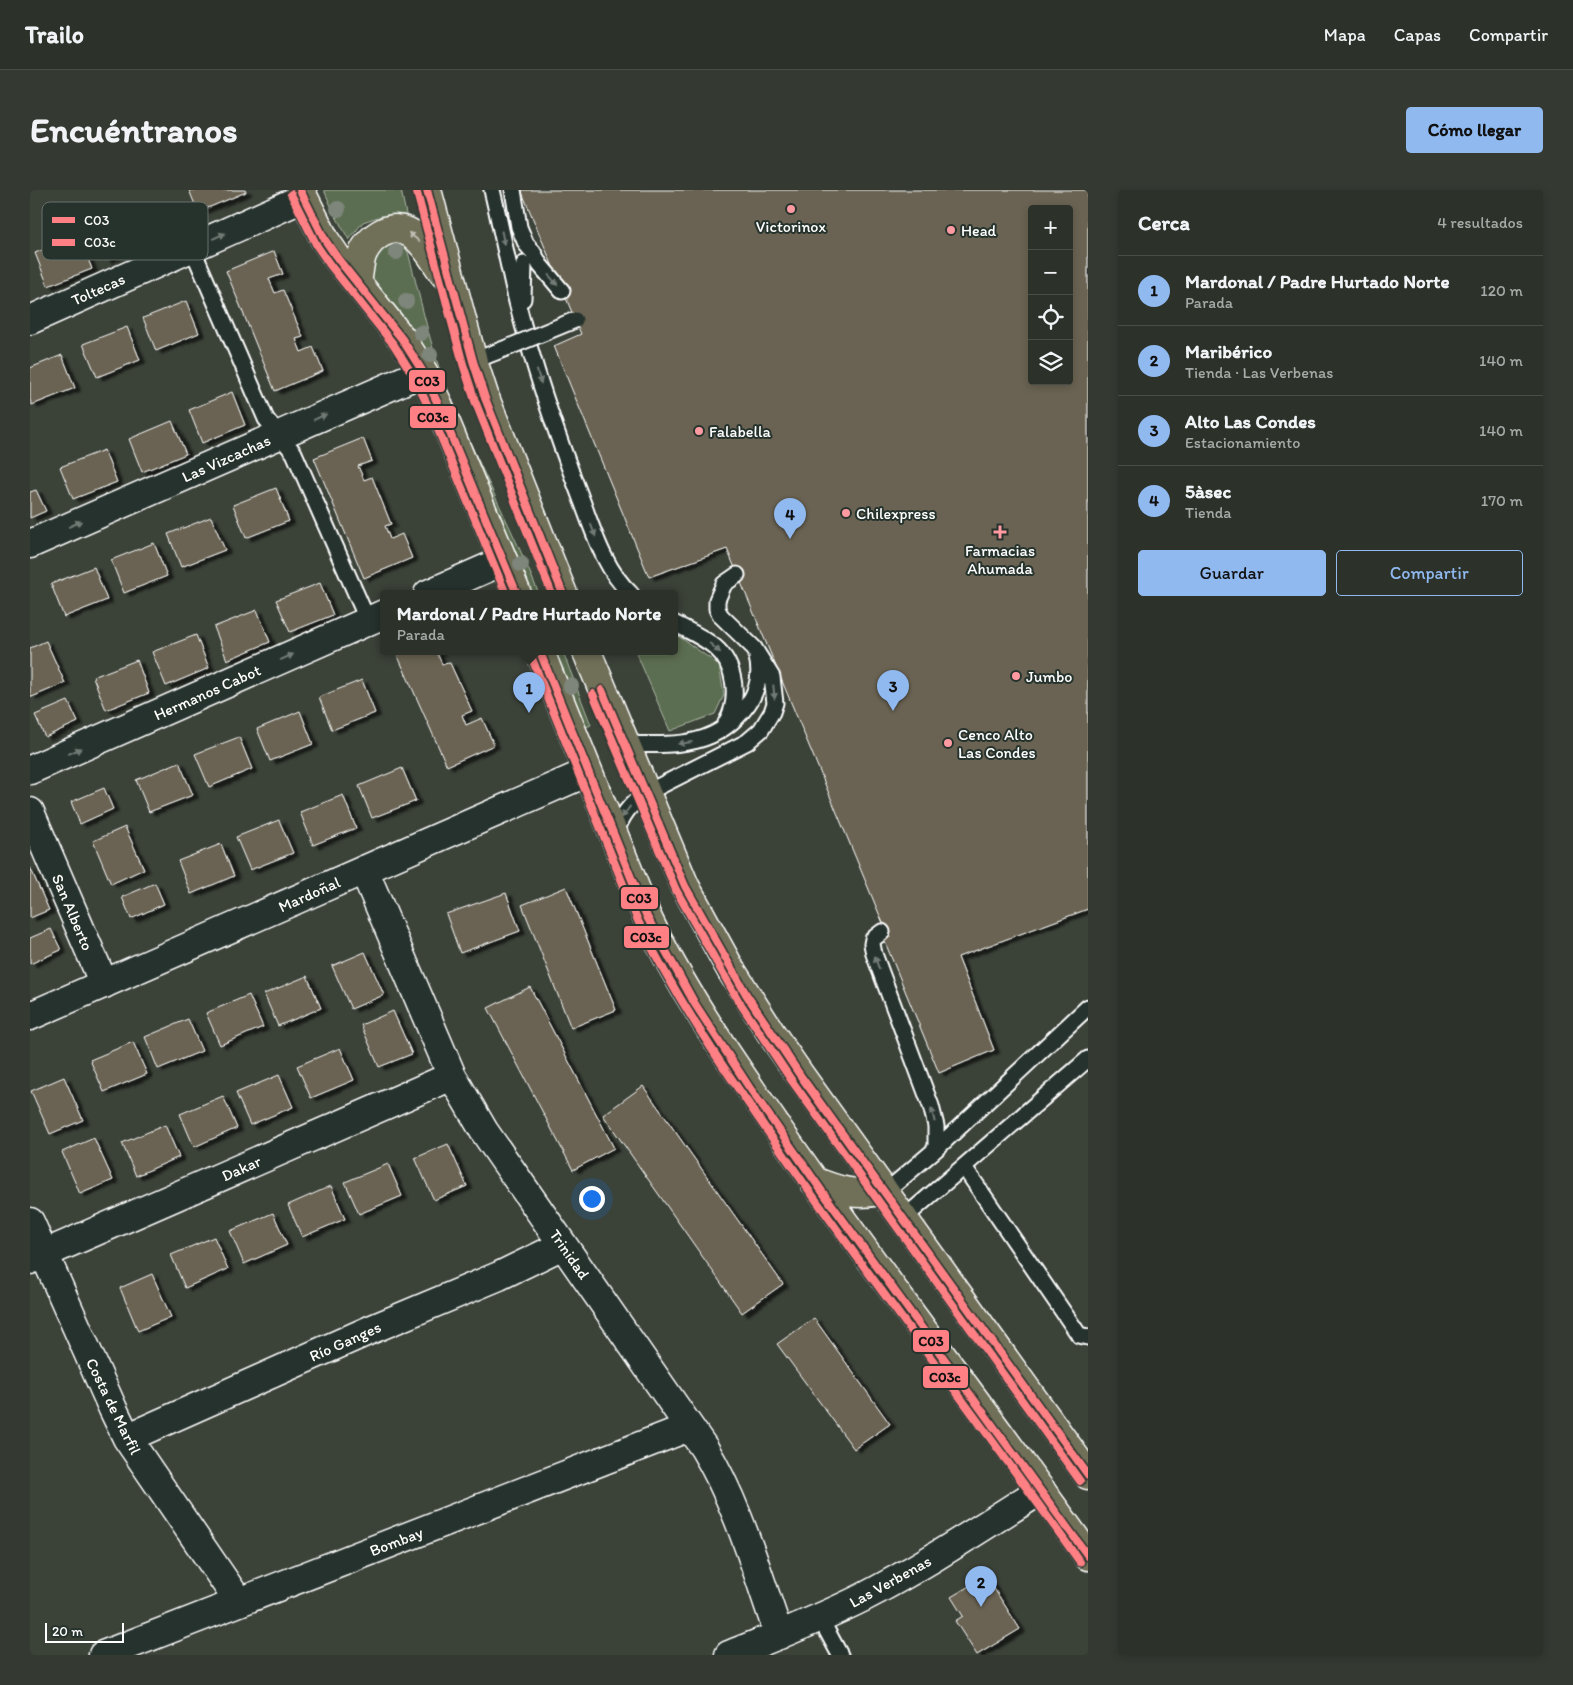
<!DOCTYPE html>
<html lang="es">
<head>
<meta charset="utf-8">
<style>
	body { margin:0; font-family:Itim,sans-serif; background:#343a32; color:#f1f3f6 }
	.controls { position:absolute; right:15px; top:15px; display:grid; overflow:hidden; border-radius:5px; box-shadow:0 2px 8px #0003 }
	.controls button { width:45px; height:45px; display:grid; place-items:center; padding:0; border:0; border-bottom:1px solid #484d47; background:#2c322a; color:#f1f3f6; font:25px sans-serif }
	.scale { position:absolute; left:15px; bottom:12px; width:79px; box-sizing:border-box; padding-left:5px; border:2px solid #fff; border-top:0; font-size:14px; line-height:18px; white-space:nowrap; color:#fff; -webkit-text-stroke:4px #26332d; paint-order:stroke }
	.you { position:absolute; left:561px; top:1008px; width:18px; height:18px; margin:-12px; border:4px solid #fff; border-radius:50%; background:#1a73e8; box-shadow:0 0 0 8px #1a73e833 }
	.badge { display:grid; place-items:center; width:32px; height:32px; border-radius:50%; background:#90b9f0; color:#111; font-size:16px; font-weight:700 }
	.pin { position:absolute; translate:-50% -41px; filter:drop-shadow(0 1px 2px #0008) }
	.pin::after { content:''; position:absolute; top:26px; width:18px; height:15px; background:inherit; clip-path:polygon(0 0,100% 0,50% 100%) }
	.popup { position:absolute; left:350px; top:400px; width:298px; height:65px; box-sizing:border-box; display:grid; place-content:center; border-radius:5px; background:#2c322a; filter:drop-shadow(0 1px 4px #0005); font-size:16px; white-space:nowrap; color:#a6aaa8 }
	.popup b { font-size:19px; color:#f1f3f6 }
	.popup::after { content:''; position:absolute; left:50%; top:100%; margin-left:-10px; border:10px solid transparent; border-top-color:#2c322a }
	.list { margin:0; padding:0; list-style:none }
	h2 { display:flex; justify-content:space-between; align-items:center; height:65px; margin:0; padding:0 20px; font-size:21px }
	h2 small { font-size:16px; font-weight:400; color:#a6aaa8 }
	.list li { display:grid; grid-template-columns:32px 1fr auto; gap:15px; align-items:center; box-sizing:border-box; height:70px; padding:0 20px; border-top:1px solid #484d47 }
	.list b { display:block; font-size:19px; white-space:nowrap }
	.list p { margin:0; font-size:16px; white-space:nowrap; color:#a6aaa8 }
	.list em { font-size:16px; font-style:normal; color:#a6aaa8 }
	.actions { display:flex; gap:10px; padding:15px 20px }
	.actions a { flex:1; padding:11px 0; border:1px solid #90b9f0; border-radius:5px; text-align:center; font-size:18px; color:#90b9f0 }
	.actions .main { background:#90b9f0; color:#111 }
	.icon { flex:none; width:28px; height:28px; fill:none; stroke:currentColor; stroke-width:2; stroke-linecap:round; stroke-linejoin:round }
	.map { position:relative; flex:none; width:1058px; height:1465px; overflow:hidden; border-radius:5px }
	header { display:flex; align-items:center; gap:30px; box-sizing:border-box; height:70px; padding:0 25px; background:#2c322a; border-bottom:1px solid #484d47 }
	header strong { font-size:24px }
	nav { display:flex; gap:28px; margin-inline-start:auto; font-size:18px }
	.intro { display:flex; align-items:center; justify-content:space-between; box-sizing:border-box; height:120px; padding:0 30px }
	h1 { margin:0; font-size:35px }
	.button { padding:12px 22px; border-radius:5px; background:#90b9f0; color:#111; font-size:18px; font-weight:700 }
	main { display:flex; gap:30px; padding:0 30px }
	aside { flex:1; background:#2c322a; border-radius:5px; box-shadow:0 2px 8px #0003 }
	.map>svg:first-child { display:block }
</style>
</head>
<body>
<header>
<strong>Trailo</strong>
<nav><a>Mapa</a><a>Capas</a><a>Compartir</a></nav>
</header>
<div class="intro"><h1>Encuéntranos</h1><a class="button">Cómo llegar</a></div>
<main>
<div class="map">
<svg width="1058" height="1465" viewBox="0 0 1058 1465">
	<defs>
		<filter id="shadow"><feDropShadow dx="5.5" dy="3" stdDeviation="1" flood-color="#0009"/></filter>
	</defs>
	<rect width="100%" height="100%" fill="#3b4238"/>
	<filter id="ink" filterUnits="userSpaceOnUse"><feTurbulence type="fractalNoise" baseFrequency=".02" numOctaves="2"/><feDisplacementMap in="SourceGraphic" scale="10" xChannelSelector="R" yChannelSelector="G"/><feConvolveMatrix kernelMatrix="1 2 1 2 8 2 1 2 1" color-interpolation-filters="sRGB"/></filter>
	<g filter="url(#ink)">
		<path fill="#5b6e51" stroke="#adb6a8" d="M 294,0 L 371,0 L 377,29 L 351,26 L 333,32 L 319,50 L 304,23 Z
			M 351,51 L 371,53 L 378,62 C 392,114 402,168 424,216 C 451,280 483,340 509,404 L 499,404 L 415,202 L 389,150 L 370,122 L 337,82 Z
			M 644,443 L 689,475 L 694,505 L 685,524 L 640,541 L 606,462 L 644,462 Z
			M 523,462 L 533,462 L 561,535 L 554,538 Z"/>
		<path fill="#6b6453" stroke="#fff" fill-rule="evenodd" filter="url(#shadow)" d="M 159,0 L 215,0 L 216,2 L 168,22 Z
			M 491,0 L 1058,0 L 1058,719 L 928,767 L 964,860 L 909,883 L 850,740 L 855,738 L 697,359 L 619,387 L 524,156 L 551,144 ZM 1002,19 L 1039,19 L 1039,191 L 1002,191 Z
			M 106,20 L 119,52 L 76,70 L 62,37 Z
			M 49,46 L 62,79 L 18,96 L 5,63 Z
			M 244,61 L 253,84 L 239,89 L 245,103 L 253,100 L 273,147 L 266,149 L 271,162 L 283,157 L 293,181 L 245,201 L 196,81 Z
			M 156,111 L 169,143 L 126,161 L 113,128 Z
			M 97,137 L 110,170 L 67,187 L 53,154 Z
			M 32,165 L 45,198 L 2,215 L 0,210 L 0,178 Z
			M 202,202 L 215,235 L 172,253 L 159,220 Z
			M 142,231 L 156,264 L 112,282 L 99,249 Z
			M 333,248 L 342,271 L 328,276 L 334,290 L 342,287 L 361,334 L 355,336 L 360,349 L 372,344 L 382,368 L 334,388 L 284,268 Z
			M 74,260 L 87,292 L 43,309 L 30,277 Z
			M 246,298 L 259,331 L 216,348 L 203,315 Z
			M 6,300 L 16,321 L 0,328 L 0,302 Z
			M 181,327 L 195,360 L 151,377 L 138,344 Z
			M 124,353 L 137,386 L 94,403 L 81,370 Z
			M 64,377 L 77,410 L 34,427 L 21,394 Z
			M 290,393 L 303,425 L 260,442 L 246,410 Z
			M 227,420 L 240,452 L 197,470 L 184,437 Z
			M 166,445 L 179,478 L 136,496 L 122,462 Z
			M 16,451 L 35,493 L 2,507 L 0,503 L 0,458 Z
			M 366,462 L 411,462 L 407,463 L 412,474 L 420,473 L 442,521 L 432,525 L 436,535 L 452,528 L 464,555 L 417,576 Z
			M 107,470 L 119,503 L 76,520 L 63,487 Z
			M 332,490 L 345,523 L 302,540 L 289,507 Z
			M 38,511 L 48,532 L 15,547 L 5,525 Z
			M 270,521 L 283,554 L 240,571 L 227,539 Z
			M 209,547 L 222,579 L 179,597 L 165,564 Z
			M 149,572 L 163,605 L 119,622 L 106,590 Z
			M 372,578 L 386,611 L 342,628 L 329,596 Z
			M 74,598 L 83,619 L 50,634 L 41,612 Z
			M 313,605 L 326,638 L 283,655 L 270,622 Z
			M 249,630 L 263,663 L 220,680 L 206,647 Z
			M 95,637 L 114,679 L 81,694 L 63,651 Z
			M 191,654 L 204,686 L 161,704 L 148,671 Z
			M 0,677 L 19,720 L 0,728 Z
			M 125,693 L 134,714 L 101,729 L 92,707 Z
			M 536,697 L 586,820 L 541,838 L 492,715 Z
			M 476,703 L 490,741 L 430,763 L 416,724 Z
			M 21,739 L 31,760 L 0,774 L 0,748 Z
			M 335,762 L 354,805 L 321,819 L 302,776 Z
			M 277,786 L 291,818 L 248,836 L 234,804 Z
			M 500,797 L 584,958 L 543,980 L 458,818 Z
			M 219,805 L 233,837 L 190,855 L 176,823 Z
			M 363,821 L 382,864 L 349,877 L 331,835 Z
			M 158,829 L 172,861 L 128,879 L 115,847 Z
			M 103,852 L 117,884 L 74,902 L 60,870 Z
			M 310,858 L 324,890 L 281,908 L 267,876 Z
			M 249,885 L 263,917 L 220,935 L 206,903 Z
			M 34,887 L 53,930 L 20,944 L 1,901 Z
			M 613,896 L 753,1094 L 712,1123 L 573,925 Z
			M 193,906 L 207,938 L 164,957 L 150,924 Z
			M 135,935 L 149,967 L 106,986 L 92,953 Z
			M 64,948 L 83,990 L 50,1004 L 32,962 Z
			M 418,954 L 437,996 L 404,1010 L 385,968 Z
			M 358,974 L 372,1006 L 329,1024 L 315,992 Z
			M 301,996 L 315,1029 L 272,1047 L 258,1015 Z
			M 243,1023 L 257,1055 L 214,1074 L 200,1041 Z
			M 184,1047 L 198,1079 L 155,1098 L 141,1065 Z
			M 122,1084 L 141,1127 L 108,1141 L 90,1098 Z
			M 784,1128 L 860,1234 L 824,1259 L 747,1154 Z
			M 956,1386 L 990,1439 L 947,1465 L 925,1431 L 933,1426 L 921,1407 Z"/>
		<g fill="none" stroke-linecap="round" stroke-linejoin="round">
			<g stroke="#fff" stroke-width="19">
				<path id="service" d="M 462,0 C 471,37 478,75 487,112 C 504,179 527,246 552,311 C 564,343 575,380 601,404
					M 483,0 L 489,37 L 496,54 L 503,62 L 510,75 L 532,101
					M 162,58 L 236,229 L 264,263 L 338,431
					M 493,109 L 494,74
					M 443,171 L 479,157
					M 644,433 C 657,440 673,447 685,457 C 706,475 710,510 696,533
					M 595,554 C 644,555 686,559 718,514 C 728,500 731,483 727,467
					M 585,645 C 591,626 600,614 616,603 L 717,552 L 731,540 L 742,522 L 745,513 L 742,487 L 724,458 L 691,426 L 687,419 L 687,410 L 694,394 L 707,385
					M 852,742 L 843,749 L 842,754 L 844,764 L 901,916 L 906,936 L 906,959 L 865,994 L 853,1000
					M 906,959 L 1058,817
					M 934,977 L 1049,1145 L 1058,1147
					M 874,1028 L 1058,869
					M 790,1428 L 810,1465"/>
			</g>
			<g stroke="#fff" stroke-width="31">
				<path id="minor" d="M 0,130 L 273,8
					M 0,354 L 393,182
					M 398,404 L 473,371
					M 0,580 L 354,424
					M 0,622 L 74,794
					M 334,680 L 422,886 L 454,941 L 674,1258 C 708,1314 727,1383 749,1445
					M 0,1032 L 83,1219 L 97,1248 L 209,1412
					M 0,1070 L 422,886
					M 97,1248 L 340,1140 L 469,1086 L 533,1055
					M 73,1465 L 659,1237"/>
			</g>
			<g stroke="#fff" stroke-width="31">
				<path id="tertiary" d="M 0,826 L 558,582
					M 699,1465 C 744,1447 788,1430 832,1408 C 894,1376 952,1337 1011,1300"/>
			</g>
			<g stroke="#fff" stroke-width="31">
				<path id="primary" d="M 270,0 L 295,50 L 308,69 L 372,149 L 393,182 L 408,214 L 487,404
					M 397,0 L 443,171 L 455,208 L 533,404
					M 327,92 C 329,84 329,74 332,65 C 340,46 362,31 382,44 C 395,53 405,71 414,84
					M 510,462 L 617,727 C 655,807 707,879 757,952 C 854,1092 960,1227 1058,1366
					M 557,462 L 655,696 L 701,780 L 741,843 L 770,885 L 1058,1285
					M 784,991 C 808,1001 828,1007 853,1000"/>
			</g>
			<use href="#service" stroke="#26332d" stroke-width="15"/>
			<use href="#minor" stroke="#26332d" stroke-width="28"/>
			<use href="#tertiary" stroke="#26332d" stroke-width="28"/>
			<use href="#primary" stroke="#706f59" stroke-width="28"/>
			<g stroke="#fff" stroke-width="19" stroke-linecap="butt">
				<path id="service-bridge" d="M 479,157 L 545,130"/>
			</g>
			<use href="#service-bridge" stroke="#26332d" stroke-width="15"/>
			<g stroke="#26332d" stroke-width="11">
				<path id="bus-1" d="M 270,0 L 295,50 L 308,69 L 372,149 L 393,182 L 408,214 L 487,404
					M 397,0 L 443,171 L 455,208 L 533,404
					M 510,462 L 617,727 L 665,814 L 719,897 L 794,1004 L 1058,1366
					M 572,500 L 655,696 L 716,804 L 770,885 L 1058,1285"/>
			</g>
			<g stroke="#26332d" stroke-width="11">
				<path id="bus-2" d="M 387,3 L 433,174 L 445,211 L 522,404
					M 261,4 L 287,56 L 300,75 L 364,155 L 384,187 L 399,218 L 476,404
					M 501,466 L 608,731 C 652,820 709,901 766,982 C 859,1114 957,1241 1050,1372
					M 563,504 L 646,700 L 708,810 L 762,891 L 1050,1291"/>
			</g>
			<use href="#bus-1" stroke="#ff8084" stroke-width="8"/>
			<use href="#bus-2" stroke="#ff8084" stroke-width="8"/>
		</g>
		<g fill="#7e867b">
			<circle cx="308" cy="19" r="8"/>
			<circle cx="366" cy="62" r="8"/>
			<circle cx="376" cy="111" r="8"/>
			<circle cx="391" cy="143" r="8"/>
			<circle cx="400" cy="165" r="8"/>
			<circle cx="491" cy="374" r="8"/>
			<circle cx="541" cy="496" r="8"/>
		</g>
		<defs><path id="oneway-solid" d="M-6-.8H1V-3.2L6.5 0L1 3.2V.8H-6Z" transform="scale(1.25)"/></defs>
		<g fill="#727a76">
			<use href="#oneway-solid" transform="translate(189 46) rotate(-24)"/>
			<use href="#oneway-solid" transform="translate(473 48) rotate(78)"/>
			<use href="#oneway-solid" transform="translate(523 90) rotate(49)"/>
			<use href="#oneway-solid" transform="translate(509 187) rotate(73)"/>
			<use href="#oneway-solid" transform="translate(290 227) rotate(-24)"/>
			<use href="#oneway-solid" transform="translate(45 334) rotate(-24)"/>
			<use href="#oneway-solid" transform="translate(563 340) rotate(69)"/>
			<use href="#oneway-solid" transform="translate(685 458) rotate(41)"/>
			<use href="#oneway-solid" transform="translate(257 467) rotate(-24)"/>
			<use href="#oneway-solid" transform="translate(744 502) rotate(84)"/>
			<use href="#oneway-solid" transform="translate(655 553) rotate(173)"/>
			<use href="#oneway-solid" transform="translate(45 561) rotate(-24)"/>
			<use href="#oneway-solid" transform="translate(596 622) rotate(126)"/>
			<use href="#oneway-solid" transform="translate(847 773) rotate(-110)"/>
			<use href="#oneway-solid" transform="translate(903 925) rotate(-103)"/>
		</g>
		<use fill="#bfbeb4" href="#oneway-solid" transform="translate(384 47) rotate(-140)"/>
	</g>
	<g fill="#ff9aa2" stroke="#26332d" stroke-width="2">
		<circle cx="761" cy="19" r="5"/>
		<circle cx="921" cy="40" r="5"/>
		<circle cx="669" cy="241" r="5"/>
		<circle cx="816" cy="323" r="5"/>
		<path d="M967.5 334.5h5v5h5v5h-5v5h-5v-5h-5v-5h5z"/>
		<circle cx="986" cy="486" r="5"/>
		<circle cx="918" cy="553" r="5"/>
	</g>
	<g text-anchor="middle" stroke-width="4" stroke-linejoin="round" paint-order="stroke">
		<g font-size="16" fill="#fff" stroke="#26332d" text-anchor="start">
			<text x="761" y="42" text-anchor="middle">Victorinox</text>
			<text x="931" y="46">Head</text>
			<text x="679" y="247">Falabella</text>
			<text x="826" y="329">Chilexpress</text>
			<text x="970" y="366" text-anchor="middle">Farmacias<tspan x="970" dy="18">Ahumada</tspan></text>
			<text x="996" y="492">Jumbo</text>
			<text x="928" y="550">Cenco Alto<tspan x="928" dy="18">Las Condes</tspan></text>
		</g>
		<g font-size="16" fill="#fff" stroke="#26332d">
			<text transform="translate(68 99) rotate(-24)" y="6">Toltecas</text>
			<text transform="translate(196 268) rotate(-24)" y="6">Las Vizcachas</text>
			<text transform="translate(177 502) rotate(-24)" y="6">Hermanos Cabot</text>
			<text transform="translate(279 704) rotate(-24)" y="6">Mardoñal</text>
			<text transform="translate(43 722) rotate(67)" y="6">San Alberto</text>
			<text transform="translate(211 978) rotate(-24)" y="6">Dakar</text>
			<text transform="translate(540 1064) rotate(55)" y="6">Trinidad</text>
			<text transform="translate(315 1151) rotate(-24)" y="6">Río Ganges</text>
			<text transform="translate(84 1216) rotate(64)" y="6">Costa de Marfil</text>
			<text transform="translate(366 1351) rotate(-21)" y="6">Bombay</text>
			<text transform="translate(860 1391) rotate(-29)" y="6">Las Verbenas</text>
		</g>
	</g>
	<rect x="12" y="12" width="166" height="58" rx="8" fill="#26332d" stroke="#67706c" stroke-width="1"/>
	<rect x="22" y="27" width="23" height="6" fill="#ff8084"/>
	<rect x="22" y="49" width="23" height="7" fill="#ff8084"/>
	<g font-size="14" fill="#fff">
		<text x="54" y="35">C03</text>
		<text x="54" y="57">C03c</text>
	</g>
	<g stroke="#26332d" stroke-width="2">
		<rect x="378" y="179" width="38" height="24" rx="5" fill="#ff8084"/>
		<rect x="379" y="215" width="48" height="24" rx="5" fill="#ff8084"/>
		<rect x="590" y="696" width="39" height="24" rx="5" fill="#ff8084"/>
		<rect x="593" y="735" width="47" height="24" rx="5" fill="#ff8084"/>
		<rect x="882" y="1139" width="38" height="24" rx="5" fill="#ff8084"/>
		<rect x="892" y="1175" width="47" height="24" rx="5" fill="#ff8084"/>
	</g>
	<g font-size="14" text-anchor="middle" font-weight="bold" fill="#111">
		<text x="397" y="196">C03</text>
		<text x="403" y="232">C03c</text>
		<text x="609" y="713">C03</text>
		<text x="616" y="752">C03c</text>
		<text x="901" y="1156">C03</text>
		<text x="915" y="1192">C03c</text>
	</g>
</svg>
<div class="controls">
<button>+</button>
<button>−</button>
<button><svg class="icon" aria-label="locate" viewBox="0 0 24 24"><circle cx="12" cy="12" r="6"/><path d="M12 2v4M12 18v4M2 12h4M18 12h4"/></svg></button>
<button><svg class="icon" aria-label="layers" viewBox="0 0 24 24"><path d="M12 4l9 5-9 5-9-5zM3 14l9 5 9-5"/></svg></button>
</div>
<div class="scale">20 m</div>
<div class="you"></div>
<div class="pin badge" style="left:499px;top:523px">1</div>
<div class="popup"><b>Mardonal / Padre Hurtado Norte</b>Parada</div>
<div class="pin badge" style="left:951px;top:1417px">2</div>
<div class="pin badge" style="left:863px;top:521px">3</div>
<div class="pin badge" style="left:760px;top:349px">4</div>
</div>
<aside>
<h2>Cerca<small>4 resultados</small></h2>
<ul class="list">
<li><span class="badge">1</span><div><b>Mardonal / Padre Hurtado Norte</b><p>Parada</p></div><em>120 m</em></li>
<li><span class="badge">2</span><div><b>Maribérico</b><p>Tienda · Las Verbenas</p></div><em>140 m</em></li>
<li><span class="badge">3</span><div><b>Alto Las Condes</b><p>Estacionamiento</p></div><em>140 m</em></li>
<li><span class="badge">4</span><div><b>5àsec</b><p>Tienda</p></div><em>170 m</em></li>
</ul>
<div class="actions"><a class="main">Guardar</a><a>Compartir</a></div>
</aside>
</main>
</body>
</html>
